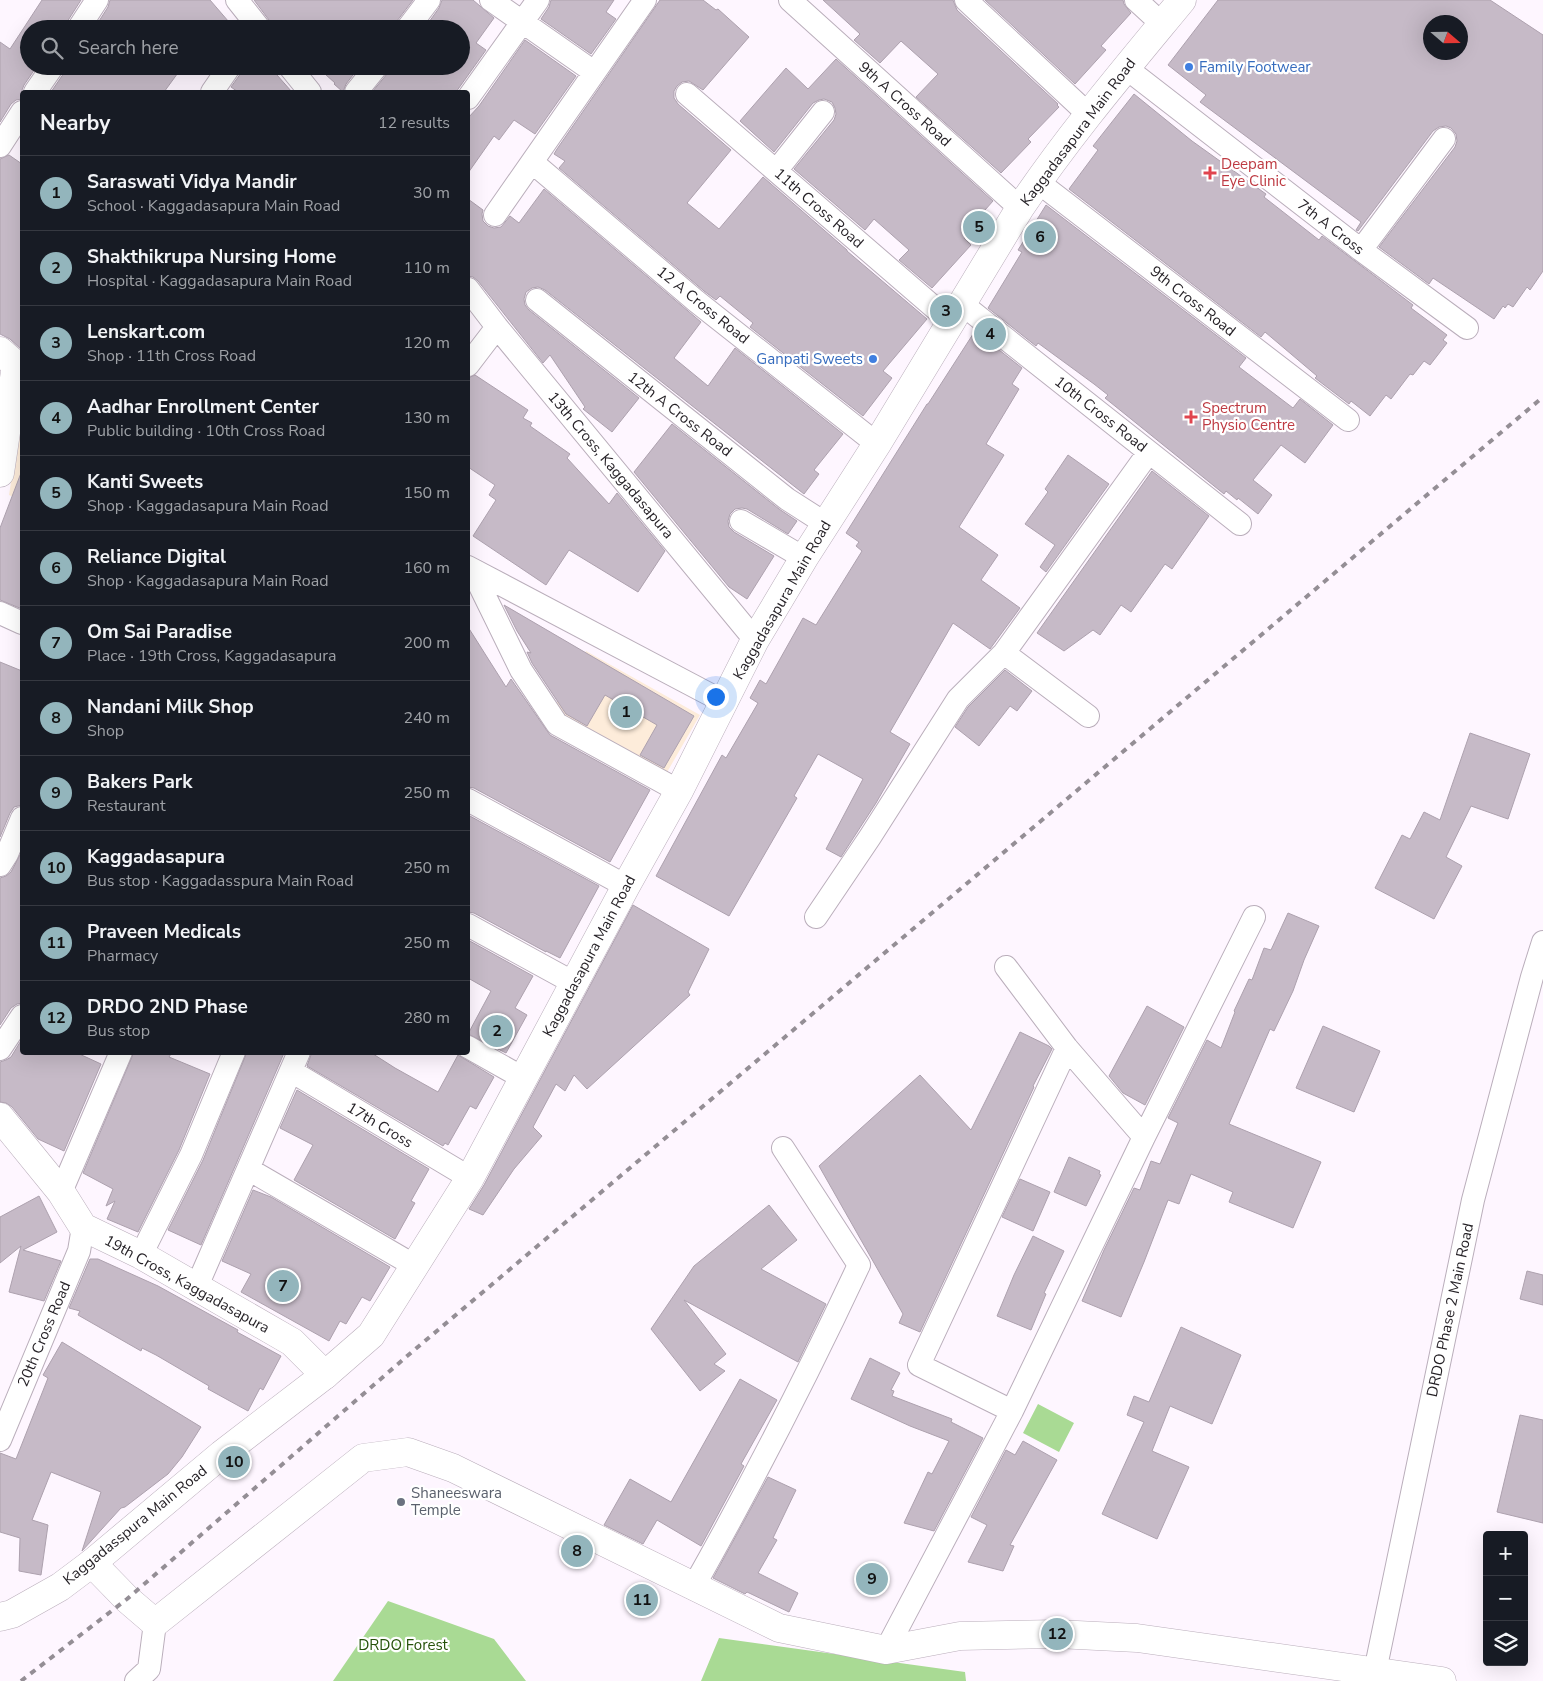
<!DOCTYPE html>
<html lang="en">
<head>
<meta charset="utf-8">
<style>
	body { margin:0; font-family:"Nunito Sans",sans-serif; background:#20242c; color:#f1f3f6 }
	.controls { position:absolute; right:15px; bottom:15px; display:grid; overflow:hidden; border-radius:5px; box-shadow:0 5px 20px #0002 }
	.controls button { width:45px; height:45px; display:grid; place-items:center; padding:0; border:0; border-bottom:1px solid #363941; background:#171b24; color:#f1f3f6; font:25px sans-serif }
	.compass { position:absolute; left:1423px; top:15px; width:45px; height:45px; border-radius:50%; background:#171b24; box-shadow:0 5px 20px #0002; rotate:110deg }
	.you { position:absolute; left:715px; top:696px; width:18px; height:18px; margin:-12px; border:4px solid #fff; border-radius:50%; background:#1a73e8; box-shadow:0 0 0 8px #1a73e833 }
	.badge { display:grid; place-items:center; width:32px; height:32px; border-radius:50%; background:#93b5bc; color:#111; font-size:16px; font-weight:700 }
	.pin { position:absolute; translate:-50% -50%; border:2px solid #fff; box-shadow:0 1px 5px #0006 }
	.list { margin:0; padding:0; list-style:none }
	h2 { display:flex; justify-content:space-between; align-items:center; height:65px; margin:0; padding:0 20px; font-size:21px }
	h2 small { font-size:16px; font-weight:400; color:#9ea1a6 }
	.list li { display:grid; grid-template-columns:32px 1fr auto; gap:15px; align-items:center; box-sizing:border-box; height:75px; padding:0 20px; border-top:1px solid #363941 }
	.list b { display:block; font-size:19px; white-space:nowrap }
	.list p { margin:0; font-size:16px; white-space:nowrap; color:#9ea1a6 }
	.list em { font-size:16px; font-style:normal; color:#9ea1a6 }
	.icon { flex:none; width:28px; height:28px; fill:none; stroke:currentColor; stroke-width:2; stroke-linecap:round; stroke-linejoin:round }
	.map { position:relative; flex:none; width:1543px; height:1681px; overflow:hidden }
	.search { position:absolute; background:#171b24; box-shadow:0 5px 20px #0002; left:20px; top:20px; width:450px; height:55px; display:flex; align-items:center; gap:12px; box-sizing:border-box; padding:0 18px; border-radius:28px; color:#9ea1a6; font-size:19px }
	.panel { position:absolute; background:#171b24; box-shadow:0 5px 20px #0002; left:20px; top:90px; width:450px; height:965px; border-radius:5px }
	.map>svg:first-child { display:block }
</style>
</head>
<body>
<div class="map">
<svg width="1543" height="1681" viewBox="0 0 1543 1681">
	<rect width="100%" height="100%" fill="#fef6ff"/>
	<path fill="#fdecda" d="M 22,412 L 22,501 L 9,495 Z
		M 586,651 L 700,715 L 666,774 L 553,709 Z"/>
	<path fill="#a9da94" d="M 1038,1404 L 1074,1423 L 1059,1452 L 1023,1433 Z
		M 388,1601 L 494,1639 L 526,1681 L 333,1681 Z
		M 719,1638 L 965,1672 L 966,1681 L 701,1681 Z"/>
	<path fill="#c6bac7" stroke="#ada1ae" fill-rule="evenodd" d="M 42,0 L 81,0 L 67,22 L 65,29 L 29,29 L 29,66 L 37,66 L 24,85 L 22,90 L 22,99 L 16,100 L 11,104 L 0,122 L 0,42 L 10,49 Z
		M 110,0 L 210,0 L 235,29 L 94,29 L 108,7 Z
		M 254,0 L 413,0 L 397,21 L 394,29 L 277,29 L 272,24 Z
		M 442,0 L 473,0 L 494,18 L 476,43 L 486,50 L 456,92 L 372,92 L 387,74 L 390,66 L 461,66 L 461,29 L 424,29 L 439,8 Z
		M 551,0 L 614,0 L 606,12 L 616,19 L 591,54 L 541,19 L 549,7 Z
		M 660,0 L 703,0 L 716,10 L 718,9 L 749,37 L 703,90 L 689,81 L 682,82 L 677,86 L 674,91 L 674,98 L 678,104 L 731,150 L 687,203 L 719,229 L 763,177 L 847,250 L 847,251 L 927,319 L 883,371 L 892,378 L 863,416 L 750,327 L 753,323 L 720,296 L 716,300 L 704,291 L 559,168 L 565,161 L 554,154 L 557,149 Z
		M 823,0 L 953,0 L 957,10 L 1058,104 L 1057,105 L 1059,107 L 1028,139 L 1031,142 L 1001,173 L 916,97 L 938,74 L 901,41 L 880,63 L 854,40 L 860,34 Z
		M 985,0 L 1123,0 L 1124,4 L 1131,13 L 1101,46 L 1106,50 L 1075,84 Z
		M 1218,0 L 1490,0 L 1543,35 L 1543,271 L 1530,290 L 1527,287 L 1513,307 L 1508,304 L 1505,308 L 1503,306 L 1494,319 L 1433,278 L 1429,284 L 1379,247 L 1455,147 L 1457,141 L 1456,134 L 1451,128 L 1446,126 L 1439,127 L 1433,131 L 1358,231 L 1356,230 L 1361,222 L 1200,102 L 1206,95 L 1168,65 ZM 1430,22 L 1460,22 L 1460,52 L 1430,52 Z
		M 525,40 L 576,76 L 535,134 L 514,120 L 499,140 L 494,136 L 468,173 L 468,118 L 479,106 Z
		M 836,59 L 993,201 L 977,219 L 980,221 L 964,238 L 971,245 L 932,288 L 899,260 L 909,250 L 874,219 L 865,230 L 794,169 L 834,120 L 836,114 L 835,108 L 832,102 L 824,99 L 819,100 L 813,103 L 774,152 L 740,121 L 786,68 L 808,89 Z
		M 66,66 L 183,66 L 164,92 L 51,92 L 64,73 Z
		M 243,66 L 269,66 L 292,92 L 238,92 L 231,87 L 241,73 Z
		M 316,66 L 360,66 L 346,84 L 343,92 L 334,84 L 335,83 Z
		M 1134,94 L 1192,141 L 1266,194 L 1264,197 L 1319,240 L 1322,236 L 1413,305 L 1411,308 L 1447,335 L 1443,340 L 1447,343 L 1430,365 L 1424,361 L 1413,375 L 1410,374 L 1391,399 L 1386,395 L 1370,416 L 1351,401 L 1349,404 L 1315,378 L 1317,376 L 1265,332 L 1261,337 L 1069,189 L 1098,150 L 1093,146 Z
		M 9,155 L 22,164 L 22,350 L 10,339 L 0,334 L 0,159 Z
		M 544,189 L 701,322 L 674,358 L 708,386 L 735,348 L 843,434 L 814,470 L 819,474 L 804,494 L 545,290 L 538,287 L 532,288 L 526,292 L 524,299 L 525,305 L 529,310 L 639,398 L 612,432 L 583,409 L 585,407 L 550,355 L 543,363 L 478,281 L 473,277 L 468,276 L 468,199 L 483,210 L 482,214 L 483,221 L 488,226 L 494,228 L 501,227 L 510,216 L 519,223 Z
		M 1046,205 L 1246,358 L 1239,367 L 1293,408 L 1300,399 L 1333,425 L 1305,463 L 1281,445 L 1253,480 L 1272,495 L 1258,514 L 1238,498 L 1237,500 L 1226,491 L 1224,494 L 1105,398 L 1108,395 L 1094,384 L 1038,343 L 1036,346 L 988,308 L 1022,252 L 1018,250 Z
		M 975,331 L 1022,368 L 1012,384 L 1019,389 L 986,444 L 1004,455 L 959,527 L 998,555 L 981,580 L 1020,608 L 990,649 L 953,623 L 890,732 L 910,744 L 876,803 L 841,857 L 826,849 L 863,779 L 818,754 L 794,796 L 797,798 L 729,916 L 656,876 L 722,755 L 726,758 L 758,703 L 750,698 L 760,680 L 766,684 L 803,618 L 816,625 L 862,551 L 856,546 L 859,542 L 846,533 L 927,404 L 928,404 Z
		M 475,375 L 528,410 L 523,418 L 532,423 L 530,426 L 570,454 L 567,458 L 609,504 L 617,493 L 665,551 L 638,592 L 569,550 L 546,585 L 473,536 L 496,500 L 489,495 L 495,485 L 468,467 L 468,378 Z
		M 672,424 L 779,509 L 797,521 L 788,534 L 747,509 L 742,508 L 735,509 L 730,514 L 728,521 L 729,527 L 734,532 L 774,556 L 747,599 L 729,587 L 634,472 Z
		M 1068,455 L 1109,484 L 1046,572 L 1040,567 L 1055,545 L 1025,524 L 1048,492 L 1045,489 Z
		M 1152,471 L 1209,516 L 1172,569 L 1165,564 L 1131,612 L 1121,605 L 1100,635 L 1093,630 L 1064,651 L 1037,633 Z
		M 21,473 L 22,474 L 22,609 L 0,600 L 0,528 Z
		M 504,605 L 694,716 L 664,768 L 640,755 L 657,725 L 605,695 L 587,726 L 566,714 L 532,663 L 527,652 L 531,653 L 517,631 Z
		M 468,627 L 506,687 L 511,679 L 550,735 L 650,790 L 610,862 L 474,788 L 468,787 Z
		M 0,662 L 22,671 L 22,805 L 14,807 L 10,813 L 0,837 Z
		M 1005,670 L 1032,691 L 1017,711 L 1010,706 L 979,746 L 955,727 L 968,707 Z
		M 1470,733 L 1530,754 L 1508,819 L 1471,806 L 1446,857 L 1462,866 L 1434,919 L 1375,888 L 1402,835 L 1410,839 L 1424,812 L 1440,820 Z
		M 468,815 L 599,886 L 560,958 L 546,951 L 546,952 L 474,913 L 468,912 Z
		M 22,851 L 22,1003 L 17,1004 L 11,1008 L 0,1025 L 0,878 L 6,876 L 11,872 Z
		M 633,905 L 709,949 L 688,992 L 690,995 L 587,1089 L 574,1075 L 565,1091 L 556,1084 L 533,1127 L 542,1136 L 514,1169 L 483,1215 L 469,1209 L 484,1185 Z
		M 1288,913 L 1319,926 L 1304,960 L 1293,991 L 1274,1031 L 1270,1029 L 1229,1124 L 1321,1162 L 1293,1228 L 1229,1202 L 1233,1192 L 1191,1174 L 1179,1204 L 1168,1200 L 1144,1262 L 1121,1317 L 1082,1301 L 1104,1250 L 1134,1188 L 1140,1190 L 1151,1161 L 1160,1164 L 1178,1123 L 1168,1118 L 1207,1040 L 1221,1048 L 1235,1012 L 1234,1011 L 1249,979 L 1252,980 L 1264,948 L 1271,950 Z
		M 468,940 L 533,976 L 515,1008 L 527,1015 L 506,1053 L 468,1034 L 491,991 L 468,978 Z
		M 1147,1006 L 1184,1027 L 1145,1105 L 1123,1093 L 1109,1076 Z
		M 1323,1026 L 1380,1051 L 1354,1112 L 1296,1088 Z
		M 1020,1032 L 1049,1046 L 1052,1049 L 1033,1086 L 1034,1087 L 920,1332 L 899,1323 L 903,1314 L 819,1166 L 920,1075 L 971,1130 Z
		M 22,1039 L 22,1052 L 75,1052 L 101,1064 L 64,1151 L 38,1139 L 12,1107 L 6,1103 L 0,1102 L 0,1062 L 6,1060 L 11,1057 Z
		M 134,1052 L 172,1052 L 169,1057 L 210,1074 L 179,1150 L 138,1232 L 107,1219 L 115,1201 L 106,1206 L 113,1189 L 83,1173 Z
		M 247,1052 L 284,1053 L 201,1245 L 168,1230 L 203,1160 Z
		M 312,1052 L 370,1052 L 395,1068 L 438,1092 L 458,1055 L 494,1077 L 476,1109 L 470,1106 L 448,1145 L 445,1143 L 443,1146 L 307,1066 Z
		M 297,1090 L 429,1169 L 411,1201 L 415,1203 L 395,1239 L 294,1180 L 313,1145 L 280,1128 Z
		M 1069,1157 L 1100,1171 L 1099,1174 L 1101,1175 L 1086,1206 L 1054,1192 Z
		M 1020,1179 L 1050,1192 L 1033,1231 L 1002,1217 Z
		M 253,1190 L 271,1197 L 390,1267 L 370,1301 L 362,1297 L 346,1324 L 340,1321 L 329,1341 L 241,1292 L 251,1274 L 222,1261 Z
		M 39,1196 L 57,1232 L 23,1250 L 61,1261 L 44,1301 L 9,1292 L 21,1246 L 0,1263 L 0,1217 Z
		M 769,1205 L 797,1240 L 761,1269 L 826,1304 L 798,1362 L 684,1300 L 726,1354 L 714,1364 L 725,1371 L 700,1391 L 651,1329 L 694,1266 Z
		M 1033,1236 L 1064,1251 L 1044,1293 L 1046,1294 L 1031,1330 L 997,1316 L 1014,1275 Z
		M 90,1259 L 98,1259 L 158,1286 L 238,1330 L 237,1332 L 281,1356 L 263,1390 L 260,1388 L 248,1411 L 208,1389 L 209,1386 L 156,1355 L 142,1348 L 141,1351 L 78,1315 L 80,1311 L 69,1308 Z
		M 1527,1271 L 1543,1275 L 1543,1305 L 1520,1299 Z
		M 1181,1327 L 1241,1355 L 1212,1424 L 1170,1406 L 1152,1451 L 1189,1467 L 1157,1539 L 1102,1514 L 1144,1422 L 1127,1415 L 1134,1396 L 1149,1402 Z
		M 62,1342 L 201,1427 L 182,1457 L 168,1474 L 125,1507 L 121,1508 L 82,1551 L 101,1492 L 51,1472 L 32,1520 L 48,1525 L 41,1575 L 19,1571 L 20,1538 L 0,1532 L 0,1453 L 16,1459 L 48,1378 L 43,1375 Z
		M 870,1358 L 900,1373 L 891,1390 L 894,1391 L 892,1396 L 952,1419 L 951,1422 L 983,1438 L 934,1531 L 904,1523 L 928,1472 L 932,1474 L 949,1441 L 910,1426 L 851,1399 Z
		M 740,1379 L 777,1400 L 741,1464 L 744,1466 L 701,1546 L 657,1520 L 643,1544 L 604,1525 L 630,1479 L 671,1502 Z
		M 1520,1415 L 1543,1420 L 1543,1523 L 1497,1512 Z
		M 1023,1441 L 1057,1460 L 1010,1545 L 1014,1546 L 1003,1571 L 968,1562 L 987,1525 L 971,1517 L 1006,1450 L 1015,1455 Z
		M 768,1477 L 796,1490 L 773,1538 L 777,1540 L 758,1573 L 798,1593 L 789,1612 L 747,1592 L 745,1594 L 713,1578 Z"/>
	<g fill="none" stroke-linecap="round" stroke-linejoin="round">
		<g stroke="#baaebb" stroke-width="24">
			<path id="minor" d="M 237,0 L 260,29
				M 491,0 L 594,72
				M 790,0 L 1020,208
				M 966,0 L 1088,114
				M 1136,0 L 1162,24
				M 78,29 L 97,0
				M 407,29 L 429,0
				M 289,66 L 310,92
				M 1126,68 L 1361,250 L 1467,328
				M 35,92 L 53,66
				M 212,92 L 230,66
				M 356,92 L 377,66
				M 687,94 L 951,322
				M 468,98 L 538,0
				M 0,146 L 22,112
				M 532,162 L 696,301 L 877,444
				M 776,171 L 823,112
				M 1038,182 L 1348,420
				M 495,215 L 645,0
				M 1361,250 L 1444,139
				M 468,289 L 497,327 L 755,640
				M 537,300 L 787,499 L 826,524
				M 962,304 L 1240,524
				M 468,365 L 497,327
				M 741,521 L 804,558
				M 468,567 L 724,702
				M 472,570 L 521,670 L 557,724 L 679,791
				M 0,613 L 22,623
				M 1004,653 L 1088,716
				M 468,800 L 626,886
				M 0,865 L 7,854 L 22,818
				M 816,917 L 870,837 L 958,699 L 1004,653 L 1149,452
				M 468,925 L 574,983
				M 1006,967 L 1067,1048 L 1144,1137
				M 468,1047 L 523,1078
				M 0,1049 L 22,1016
				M 291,1071 L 470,1178
				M 248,1169 L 415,1266
				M 61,1192 L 121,1052
				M 141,1255 L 191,1155 L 234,1052
				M 197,1286 L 299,1052
				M 1012,1411 L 919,1365 L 1067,1048
				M 0,1440 L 79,1251 L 83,1227
				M 694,1586 C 753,1481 808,1374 859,1265 L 783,1148
				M 886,1650 L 1012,1411 L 1144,1137 L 1254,917
				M 136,1681 L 149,1669 L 155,1623
				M 1373,1681 L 1473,1200 L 1532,977 L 1543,942"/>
		</g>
		<g stroke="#baaebb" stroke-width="29">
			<path id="tertiary" d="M 0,351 L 16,365 L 0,473
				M 0,1117 L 61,1192 L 83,1227 L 141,1255 L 292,1342 L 325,1375
				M 92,1563 L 127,1599 L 155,1623 L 363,1458 L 408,1452 L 453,1468 L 779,1628 L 886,1650 L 960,1636 L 1057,1634 L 1137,1638 L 1442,1681"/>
		</g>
		<g stroke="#baaebb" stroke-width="29">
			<path id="secondary" d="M 0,1617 L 12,1614 L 60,1587 L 92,1563 L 222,1454 L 325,1375 L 371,1335 L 470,1178 L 626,886 L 679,791 L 755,640 L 804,558 L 877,444 L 1020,208 C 1069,135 1126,68 1182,0"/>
		</g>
		<use href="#minor" stroke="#fff" stroke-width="22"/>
		<use href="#tertiary" stroke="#fff" stroke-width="28"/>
		<use href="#secondary" stroke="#fff" stroke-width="28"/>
		<path stroke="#948e95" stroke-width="4" stroke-dasharray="6 6" stroke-linecap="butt" d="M 21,1681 L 127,1599 L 406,1357 L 1543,397"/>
	</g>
	<g fill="#3f7fe0" stroke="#fff" stroke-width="2">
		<circle cx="1189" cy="67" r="5"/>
		<circle cx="873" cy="359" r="5"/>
	</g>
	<g fill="#e0444e" stroke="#fff" stroke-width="2">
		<path d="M1207.5 165.5h5v5h5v5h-5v5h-5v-5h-5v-5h5z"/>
		<path d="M1188.5 409.5h5v5h5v5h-5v5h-5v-5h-5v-5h5z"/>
	</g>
	<circle fill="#6b7280" stroke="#fff" stroke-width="2" cx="401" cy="1502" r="5"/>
	<g text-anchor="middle" stroke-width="4.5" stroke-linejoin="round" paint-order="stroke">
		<g font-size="15" fill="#366cbe" stroke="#fff" text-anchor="start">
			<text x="1199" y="72">Family Footwear</text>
			<text x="863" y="364" text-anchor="end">Ganpati Sweets</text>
		</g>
		<g font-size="15" fill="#231f24" stroke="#fff">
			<text transform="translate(905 104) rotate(42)" y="5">9th A Cross Road</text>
			<text transform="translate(1078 132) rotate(-53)" y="5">Kaggadasapura Main Road</text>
			<text transform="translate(819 208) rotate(41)" y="5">11th Cross Road</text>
			<text transform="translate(1331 227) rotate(38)" y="5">7th A Cross</text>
			<text transform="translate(1193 301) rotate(38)" y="5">9th Cross Road</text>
			<text transform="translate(703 305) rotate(39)" y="5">12 A Cross Road</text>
			<text transform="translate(680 414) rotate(38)" y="5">12th A Cross Road</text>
			<text transform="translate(1101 414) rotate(38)" y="5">10th Cross Road</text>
			<text transform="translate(611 465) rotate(50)" y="5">13th Cross, Kaggadasapura</text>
			<text transform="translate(782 600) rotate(-60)" y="5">Kaggadasapura Main Road</text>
			<text transform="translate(589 956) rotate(-62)" y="5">Kaggadasapura Main Road</text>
			<text transform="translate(380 1125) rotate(31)" y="5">17th Cross</text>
			<text transform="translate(187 1284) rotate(29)" y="5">19th Cross, Kaggadasapura</text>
			<text transform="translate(1450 1310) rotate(-78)" y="5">DRDO Phase 2 Main Road</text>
			<text transform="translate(44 1334) rotate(-67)" y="5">20th Cross Road</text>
			<text transform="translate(135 1525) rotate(-39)" y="5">Kaggadasspura Main Road</text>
		</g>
		<g font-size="15" fill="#be3a42" stroke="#fff" text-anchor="start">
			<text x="1221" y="169">Deepam<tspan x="1221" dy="17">Eye Clinic</tspan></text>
			<text x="1202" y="413">Spectrum<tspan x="1202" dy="17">Physio Centre</tspan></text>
		</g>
		<g font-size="15" fill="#5b616d" stroke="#fff" text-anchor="start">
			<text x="411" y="1498">Shaneeswara<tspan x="411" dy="17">Temple</tspan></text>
		</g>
		<g font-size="15" fill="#26520a" stroke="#fff">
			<text x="403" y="1650">DRDO Forest</text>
		</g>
	</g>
</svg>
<div class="controls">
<button>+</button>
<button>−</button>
<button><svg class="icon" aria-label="layers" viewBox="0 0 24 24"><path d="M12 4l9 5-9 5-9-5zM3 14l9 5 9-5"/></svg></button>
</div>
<svg class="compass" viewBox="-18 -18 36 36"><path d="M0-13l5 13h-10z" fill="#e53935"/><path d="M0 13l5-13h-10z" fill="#9ea1a6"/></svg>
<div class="you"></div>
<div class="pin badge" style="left:626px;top:712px">1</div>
<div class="pin badge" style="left:497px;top:1031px">2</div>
<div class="pin badge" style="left:946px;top:311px">3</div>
<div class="pin badge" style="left:990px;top:334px">4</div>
<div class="pin badge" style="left:979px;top:227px">5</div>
<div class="pin badge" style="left:1040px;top:237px">6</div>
<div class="pin badge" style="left:283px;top:1286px">7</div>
<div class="pin badge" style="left:577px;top:1551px">8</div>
<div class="pin badge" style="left:872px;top:1579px">9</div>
<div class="pin badge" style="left:234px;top:1462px">10</div>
<div class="pin badge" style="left:642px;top:1600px">11</div>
<div class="pin badge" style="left:1057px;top:1634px">12</div>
<div class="search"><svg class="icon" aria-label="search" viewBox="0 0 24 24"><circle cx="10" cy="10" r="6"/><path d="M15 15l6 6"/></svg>Search here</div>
<section class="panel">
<h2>Nearby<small>12 results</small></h2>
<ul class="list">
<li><span class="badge">1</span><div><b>Saraswati Vidya Mandir</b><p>School · Kaggadasapura Main Road</p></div><em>30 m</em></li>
<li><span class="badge">2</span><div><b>Shakthikrupa Nursing Home</b><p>Hospital · Kaggadasapura Main Road</p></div><em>110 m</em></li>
<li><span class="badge">3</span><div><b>Lenskart.com</b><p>Shop · 11th Cross Road</p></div><em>120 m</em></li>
<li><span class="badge">4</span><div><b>Aadhar Enrollment Center</b><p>Public building · 10th Cross Road</p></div><em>130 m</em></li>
<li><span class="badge">5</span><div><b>Kanti Sweets</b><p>Shop · Kaggadasapura Main Road</p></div><em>150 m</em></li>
<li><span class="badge">6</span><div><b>Reliance Digital</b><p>Shop · Kaggadasapura Main Road</p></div><em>160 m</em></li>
<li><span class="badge">7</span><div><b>Om Sai Paradise</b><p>Place · 19th Cross, Kaggadasapura</p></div><em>200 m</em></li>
<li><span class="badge">8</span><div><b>Nandani Milk Shop</b><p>Shop</p></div><em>240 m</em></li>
<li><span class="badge">9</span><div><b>Bakers Park</b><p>Restaurant</p></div><em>250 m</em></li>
<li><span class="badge">10</span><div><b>Kaggadasapura</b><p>Bus stop · Kaggadasspura Main Road</p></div><em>250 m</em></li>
<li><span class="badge">11</span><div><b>Praveen Medicals</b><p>Pharmacy</p></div><em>250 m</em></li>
<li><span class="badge">12</span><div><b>DRDO 2ND Phase</b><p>Bus stop</p></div><em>280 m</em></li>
</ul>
</section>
</div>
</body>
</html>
